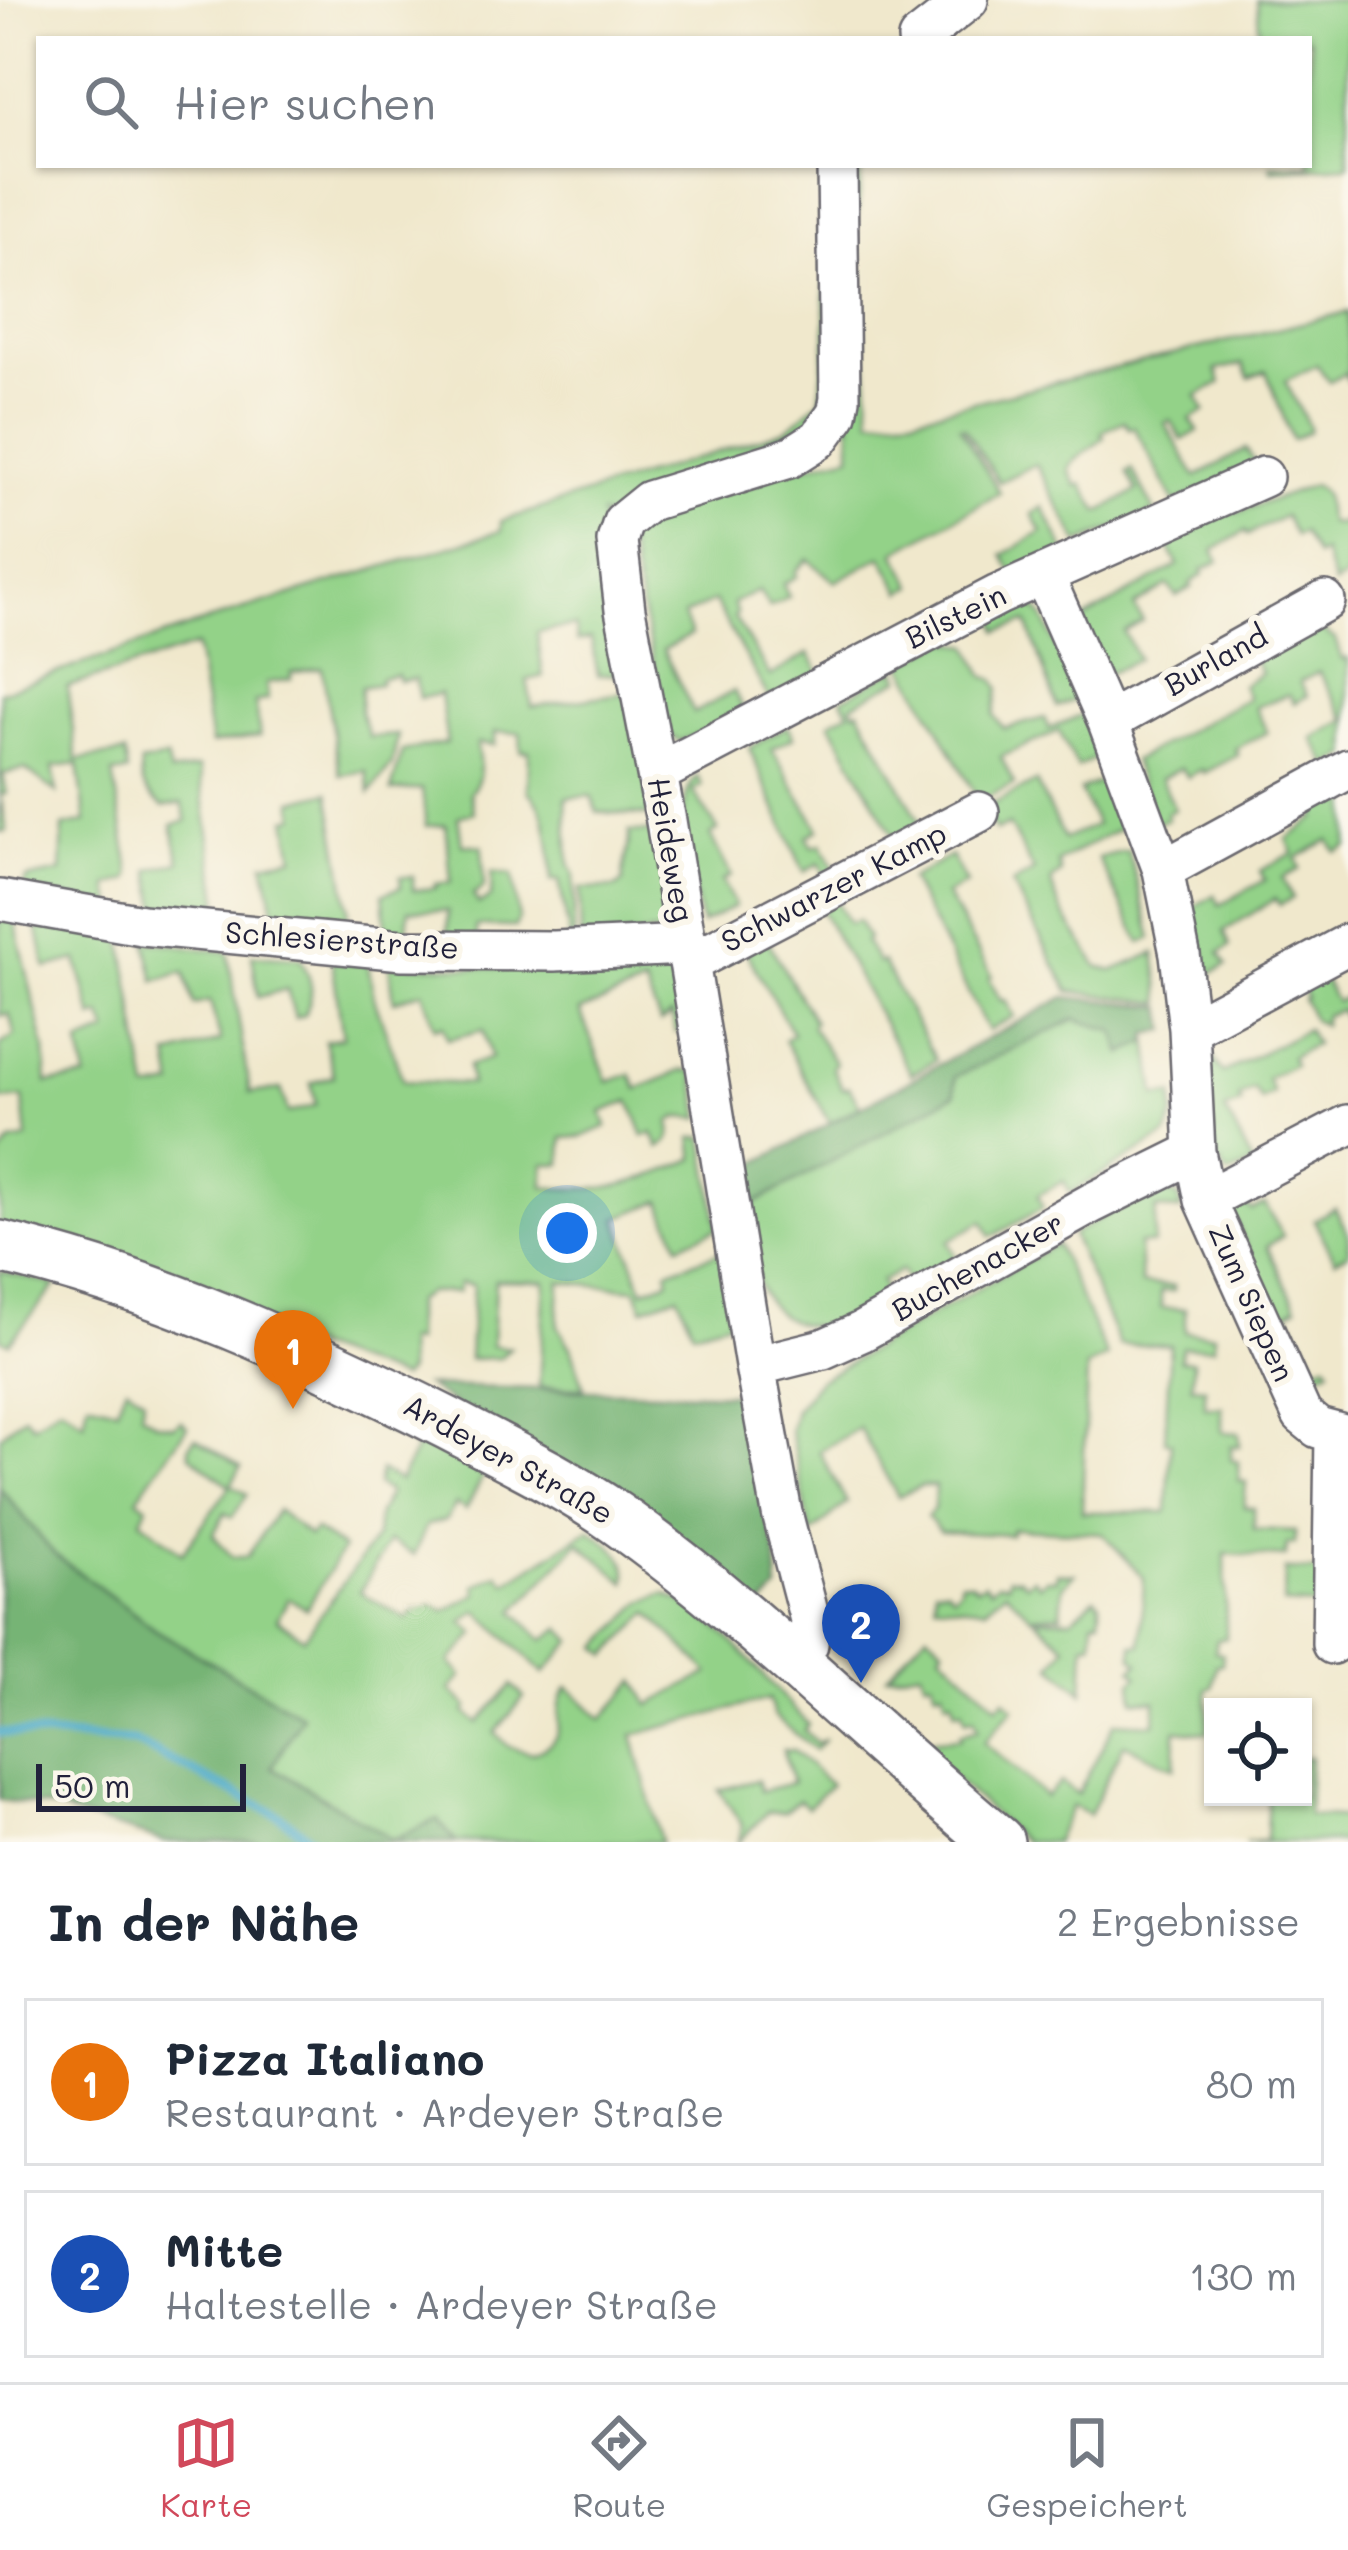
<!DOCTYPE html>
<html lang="de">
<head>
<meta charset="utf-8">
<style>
	body { margin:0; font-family:Mali,sans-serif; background:#f6f6f7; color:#1f2937 }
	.controls { position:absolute; right:36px; bottom:36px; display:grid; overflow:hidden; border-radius:0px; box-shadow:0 3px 9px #0004 }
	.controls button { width:108px; height:108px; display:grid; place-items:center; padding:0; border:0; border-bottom:3px solid #e0e1e3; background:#fff; color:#1f2937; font:60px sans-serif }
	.scale { position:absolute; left:36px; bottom:30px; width:210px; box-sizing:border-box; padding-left:12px; border:6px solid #22223b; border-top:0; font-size:33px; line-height:42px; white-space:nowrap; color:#22223b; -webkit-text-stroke:9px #fbf7ec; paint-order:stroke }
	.you { position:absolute; left:567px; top:1233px; width:42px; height:42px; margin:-30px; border:9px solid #fff; border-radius:50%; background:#1a73e8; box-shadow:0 0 0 18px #1a73e833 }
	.badge { display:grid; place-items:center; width:78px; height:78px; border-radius:50%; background:#d1495b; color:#fff; font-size:39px; font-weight:700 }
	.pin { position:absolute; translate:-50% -99px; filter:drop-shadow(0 3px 6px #0008) }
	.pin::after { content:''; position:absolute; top:63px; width:42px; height:36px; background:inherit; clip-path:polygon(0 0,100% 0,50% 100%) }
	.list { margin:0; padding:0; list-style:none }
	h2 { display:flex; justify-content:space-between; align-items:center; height:156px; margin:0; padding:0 48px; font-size:51px }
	h2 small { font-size:39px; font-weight:400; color:#747a83 }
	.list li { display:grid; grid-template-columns:78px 1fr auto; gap:36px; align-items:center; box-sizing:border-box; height:168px; margin:0 24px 24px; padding:0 24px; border:3px solid #e0e1e3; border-radius:0px }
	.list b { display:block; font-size:45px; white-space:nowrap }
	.list p { margin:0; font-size:39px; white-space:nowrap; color:#747a83 }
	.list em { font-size:39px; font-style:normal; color:#747a83 }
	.icon { flex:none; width:66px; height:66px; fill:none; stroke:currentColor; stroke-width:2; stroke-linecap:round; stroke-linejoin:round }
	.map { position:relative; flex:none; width:1348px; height:1842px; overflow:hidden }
	.search { position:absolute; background:#fff; box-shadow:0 3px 9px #0004; left:36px; right:36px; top:36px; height:132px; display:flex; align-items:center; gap:30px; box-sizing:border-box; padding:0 42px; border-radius:0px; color:#747a83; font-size:45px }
	.sheet { height:540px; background:#fff }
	nav { display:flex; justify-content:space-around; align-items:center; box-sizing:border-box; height:168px; border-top:3px solid #e0e1e3; background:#fff; font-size:33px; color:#747a83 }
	nav a { display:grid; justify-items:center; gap:6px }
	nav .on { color:#d1495b }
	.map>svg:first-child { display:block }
</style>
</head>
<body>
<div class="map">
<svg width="1348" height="1842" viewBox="0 0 1348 1842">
	<rect width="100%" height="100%" fill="#fbf7ec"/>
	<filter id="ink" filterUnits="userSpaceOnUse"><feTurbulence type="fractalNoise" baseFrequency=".00833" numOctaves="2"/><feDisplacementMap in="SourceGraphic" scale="24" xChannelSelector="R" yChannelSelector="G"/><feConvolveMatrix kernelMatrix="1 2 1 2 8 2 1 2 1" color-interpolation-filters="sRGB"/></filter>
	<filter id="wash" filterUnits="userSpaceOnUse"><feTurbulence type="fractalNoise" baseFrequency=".004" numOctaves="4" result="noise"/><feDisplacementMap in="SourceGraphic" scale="48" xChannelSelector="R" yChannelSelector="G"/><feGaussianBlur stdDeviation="2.7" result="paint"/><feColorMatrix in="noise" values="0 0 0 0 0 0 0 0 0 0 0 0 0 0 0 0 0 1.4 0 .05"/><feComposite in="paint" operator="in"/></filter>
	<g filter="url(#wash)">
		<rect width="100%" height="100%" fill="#f0e8cc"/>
		<path fill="#93d288" stroke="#5a7a62" stroke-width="3" fill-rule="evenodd" d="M 1257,0 L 1348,0 L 1348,166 L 1272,170 L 1271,165 L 1309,165 L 1309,39 L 1260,39 Z
			M 821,165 L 862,165 L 856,229 L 871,419 L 916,416 L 1348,312 L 1348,381 L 1344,374 L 1329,382 L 1317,365 L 1285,381 L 1309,426 L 1309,431 L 1292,440 L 1266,371 L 1249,378 L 1243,364 L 1216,370 L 1221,383 L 1197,396 L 1205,411 L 1190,419 L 1198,431 L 1182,440 L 1171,421 L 1165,423 L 1196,477 L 1246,449 L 1257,466 L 1175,503 L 1134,427 L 1129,429 L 1124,421 L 1102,432 L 1104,438 L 1073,462 L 1069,470 L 1077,486 L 1082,484 L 1099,512 L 1137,491 L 1127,472 L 1132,469 L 1155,512 L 1079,543 L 1036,464 L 999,482 L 964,427 L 960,427 L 1000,493 L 895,552 L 914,586 L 902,592 L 882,556 L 835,582 L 808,559 L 795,572 L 797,576 L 783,584 L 789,597 L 769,607 L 759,591 L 733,603 L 737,614 L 734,617 L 770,676 L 809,653 L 821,675 L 770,700 L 714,601 L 683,616 L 691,635 L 663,650 L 694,713 L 734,691 L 746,716 L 680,741 L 669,735 L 623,522 L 600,515 L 626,673 L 598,675 L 591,639 L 577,641 L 575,626 L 537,632 L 543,676 L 527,680 L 532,707 L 630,692 L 656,816 L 597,812 L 592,796 L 566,798 L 569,865 L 574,874 L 574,940 L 570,941 L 559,880 L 551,881 C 552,854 549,808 528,791 L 529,751 L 521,751 L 520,733 L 495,732 L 495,745 L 477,743 C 478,762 486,776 470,792 L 474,812 L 458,817 L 462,844 L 482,846 L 484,887 L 473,895 L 479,904 L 491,897 L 492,872 L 512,875 L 519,919 L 515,927 L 476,926 L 477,941 L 447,940 L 448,911 L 409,910 L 406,937 L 391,933 L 386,926 L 383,894 L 401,887 L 400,877 L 413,877 L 413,890 L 436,888 L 435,884 L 451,882 L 446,825 L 426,826 L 422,789 L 391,791 L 402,751 L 447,743 L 440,694 L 419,698 L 415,679 L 399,681 L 397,675 L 380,678 L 380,684 L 361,687 L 360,712 L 369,737 L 398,735 L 392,764 L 370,793 L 366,771 L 340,775 L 322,668 L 291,673 L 291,679 L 266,683 L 268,699 L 255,702 L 260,736 L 211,744 L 196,646 L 67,687 L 77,760 L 125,753 L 128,772 L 113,774 L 131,875 L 129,880 L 109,886 L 114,908 L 23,888 L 26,879 L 61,872 L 63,827 L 86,822 L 78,764 L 53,767 L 57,793 L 25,769 L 3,774 L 7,793 L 0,795 L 7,831 L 0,832 L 0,692 L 225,615 L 501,531 L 501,521 L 786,430 L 820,400 L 826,335 ZM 851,424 L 851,455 L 651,501 L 795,441 Z
			M 1313,485 C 1331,493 1322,507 1329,523 L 1339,524 L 1348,516 L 1348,576 L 1334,585 L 1323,552 L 1316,556 L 1302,532 L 1295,536 L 1284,516 L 1248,535 L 1245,531 L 1214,550 L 1219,561 L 1202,570 L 1204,574 L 1190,583 L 1192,587 L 1176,596 L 1168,585 L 1134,606 L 1143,621 L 1124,632 L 1138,659 L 1101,677 L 1079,622 L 1178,565 L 1160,532 L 1230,506 L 1236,513 Z
			M 1043,507 L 1066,552 L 1013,573 L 1003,555 L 1042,532 L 1032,514 Z
			M 1016,605 L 1036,608 L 1043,617 L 1080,698 L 1057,707 L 1027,622 L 999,631 L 994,615 Z
			M 1307,621 L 1335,639 L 1342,660 L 1348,658 L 1348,755 L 1328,766 L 1313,738 L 1346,720 L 1319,672 L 1300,682 L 1307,696 L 1294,703 L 1289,694 L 1255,707 L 1267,732 L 1235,749 L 1238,755 L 1204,773 L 1202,769 L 1188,777 L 1181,768 L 1161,779 L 1175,809 L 1166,814 L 1168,819 L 1155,824 L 1133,761 L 1248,698 L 1242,685 L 1261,673 L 1250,652 Z
			M 947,640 L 970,646 L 984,676 L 995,680 L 999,688 L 994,715 L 1004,729 L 1044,718 L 1049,729 L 1084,714 L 1098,757 L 1077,767 L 1059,731 L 1001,757 L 1014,784 L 979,801 L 903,664 Z
			M 896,669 L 901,678 L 851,705 L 855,712 L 859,710 L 922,826 L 896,841 L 830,722 L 849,712 L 842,699 Z
			M 788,726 L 794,737 L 772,749 L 819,829 L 807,837 L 813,847 L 821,844 L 837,873 L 827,879 L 819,863 L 804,872 L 749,748 Z
			M 166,758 L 170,773 L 199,768 L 219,899 L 215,916 L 159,914 L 150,870 L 180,862 L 172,825 L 187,821 L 182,803 L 163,807 C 148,795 138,784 141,763 Z
			M 698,776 L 702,786 L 693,791 L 718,830 L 710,835 L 731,876 L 722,881 L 735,906 L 701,924 C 694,886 667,804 698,776 Z
			M 1106,779 L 1122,827 L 1058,862 L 1061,873 L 1051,881 C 1056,910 1082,939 1097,966 L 1112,971 L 1155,953 L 1162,1003 L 1069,991 L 1012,884 L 1034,871 L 1009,825 L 996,831 L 983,809 L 1036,782 L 1064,839 L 1096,825 L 1080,790 Z
			M 1348,780 L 1348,846 L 1336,852 L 1329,840 L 1296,858 L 1300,869 L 1282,878 L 1293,898 L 1280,905 L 1275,899 L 1224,931 L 1230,946 L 1220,953 L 1227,965 L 1193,982 L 1182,913 L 1215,895 L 1220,905 L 1265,880 L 1260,871 L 1293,853 L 1287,839 L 1317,817 L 1309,801 Z
			M 329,792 L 349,910 L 344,924 L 336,930 L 272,927 L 276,918 L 264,863 L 294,857 L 287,819 L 296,816 L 293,801 Z
			M 629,832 L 658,832 L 670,916 L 663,932 L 581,941 L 580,889 L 616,888 L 623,882 C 622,864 630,852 629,832 Z
			M 1128,850 L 1152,938 L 1141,943 L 1098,858 Z
			M 951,856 L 966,884 L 946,895 L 992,976 L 989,979 L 1001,1001 L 1005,1000 L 1014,1016 L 988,1031 L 910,879 Z
			M 836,901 L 849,924 L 858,920 L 868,939 L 865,941 L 878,963 L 882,961 L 936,1060 L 911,1074 L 820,908 Z
			M 0,919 L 15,922 L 45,1049 L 47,1083 L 86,1078 L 80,1044 L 108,1032 L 101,1015 L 93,1018 L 77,960 L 46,968 L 37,926 L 122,937 L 148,1091 L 174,1086 L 169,1056 L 221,1041 L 210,1001 L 194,1005 L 184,972 L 155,981 L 146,941 L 228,952 L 250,1093 L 281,1089 L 288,1113 L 316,1105 L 311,1083 L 334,1076 L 325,1041 L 343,1037 L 332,961 L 368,964 L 374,998 L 403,1081 L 471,1084 L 468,1066 L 491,1058 L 483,1030 L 448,1039 L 443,1025 L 435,1028 L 423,991 L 394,1001 L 389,964 L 537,970 L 651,968 L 676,979 L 687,1031 L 675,1032 L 672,1015 L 660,1022 L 645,985 L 580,1011 L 608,1082 L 631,1074 L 638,1089 L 681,1071 L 694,1070 L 701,1118 L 678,1117 L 670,1122 C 673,1135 672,1142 659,1148 L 653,1133 L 644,1136 L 630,1101 L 602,1112 L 607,1126 L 582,1137 L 563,1138 L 562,1164 L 544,1164 L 544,1187 C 606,1194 638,1183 695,1159 L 692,1138 L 704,1137 L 718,1228 L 679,1245 L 661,1201 L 617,1218 L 643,1290 L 669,1280 L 667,1271 L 721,1252 L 732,1320 L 693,1331 L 678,1295 L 643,1308 L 636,1289 L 560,1282 L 558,1326 L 571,1347 L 584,1388 L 539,1387 L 545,1281 L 495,1280 L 492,1346 L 510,1348 L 500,1358 L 469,1359 L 473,1285 L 459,1283 L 458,1292 L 427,1293 L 414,1302 L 414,1342 L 406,1341 L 407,1371 L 401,1379 L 0,1234 L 0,1156 L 11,1142 L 27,1139 L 23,1098 L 0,1100 L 0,1045 L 15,1035 L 9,1013 L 0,1016 Z
			M 767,939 L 814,1022 L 811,1026 L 836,1063 L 832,1067 L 843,1089 L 849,1087 L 860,1106 L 830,1123 L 784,1040 L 793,1034 L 745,950 Z
			M 252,955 L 300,958 C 312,979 316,993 304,1015 L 295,1018 L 287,989 L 258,997 Z
			M 1322,977 L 1336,1002 L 1348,996 L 1348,1026 L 1340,1010 L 1325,1015 L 1323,1025 L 1313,1020 L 1303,1000 L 1306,997 L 1302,987 Z
			M 1075,1019 L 1115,1031 L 1123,1054 L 1148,1041 L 1156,1096 L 1173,1095 L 1174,1114 L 1166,1136 L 1070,1193 L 1064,1181 L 1038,1195 L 1043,1208 L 991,1237 L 983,1221 L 948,1241 L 956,1258 L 909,1285 L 902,1270 L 881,1281 L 887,1296 C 871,1305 853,1318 836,1324 C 823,1328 810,1327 797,1323 C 749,1308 753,1250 746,1208 L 954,1094 L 955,1077 Z
			M 1307,1029 L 1315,1044 L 1291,1057 L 1294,1065 L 1267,1079 L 1273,1093 L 1261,1100 L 1254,1089 L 1239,1097 L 1241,1103 L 1225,1110 L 1253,1164 L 1228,1175 L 1215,1157 L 1203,1042 L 1223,1073 Z
			M 1144,1192 L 1166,1192 L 1179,1197 L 1181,1210 L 1156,1209 L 1153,1244 L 1139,1244 L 1141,1284 L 1174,1286 L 1174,1291 L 1161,1291 L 1161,1308 L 1185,1309 L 1185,1332 L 1214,1334 L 1214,1347 L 1182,1347 L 1180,1360 L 1193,1361 L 1192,1386 L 1205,1387 L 1205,1407 L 1222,1407 L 1222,1432 L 1239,1433 L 1240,1446 L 1231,1446 L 1231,1460 L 1239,1462 L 1239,1481 L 1246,1482 L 1244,1507 L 1254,1508 L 1254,1529 L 1295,1531 L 1295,1544 L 1287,1544 L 1286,1557 L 1225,1554 L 1226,1638 L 1217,1640 L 1215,1652 L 1223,1654 L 1222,1664 L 1216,1665 L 1213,1687 L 1207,1689 L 1208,1733 L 1176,1730 L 1175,1768 L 1124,1744 L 1089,1815 L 1072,1806 L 1054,1842 L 1024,1842 L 941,1766 L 924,1741 L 960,1738 L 960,1734 L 978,1729 L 974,1718 L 966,1720 L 962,1709 L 956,1711 L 952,1699 L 946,1701 L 943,1689 L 936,1691 L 932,1680 L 925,1681 L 921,1670 L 887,1675 L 927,1632 L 944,1647 L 941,1652 L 998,1706 L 1004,1699 L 1014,1708 L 984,1742 L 1046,1797 L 1061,1782 L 1078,1794 L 1115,1722 L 1155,1724 L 1156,1701 L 1134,1700 L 1132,1682 L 1138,1676 L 1132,1669 L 1139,1663 L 1133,1657 L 1133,1645 L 1141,1645 L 1144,1578 L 1102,1533 L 1012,1529 L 1010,1535 L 940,1532 L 927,1517 L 934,1509 L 935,1486 L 921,1486 L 898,1497 L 859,1428 L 819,1451 L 847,1503 L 811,1534 L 790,1430 L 795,1410 L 819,1380 L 1056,1244 L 1107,1357 L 1087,1367 L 1082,1512 L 1167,1512 L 1171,1442 L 1165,1441 L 1170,1345 L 1119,1345 L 1072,1235 Z
			M 1237,1199 L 1252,1210 L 1265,1204 L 1283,1236 L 1267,1246 L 1297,1307 L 1288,1312 L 1318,1366 L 1326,1362 L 1330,1368 L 1304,1381 L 1231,1211 Z
			M 1335,1208 L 1348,1234 L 1348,1253 L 1335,1260 L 1314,1220 Z
			M 0,1271 L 56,1285 L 9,1343 L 0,1339 Z
			M 126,1386 L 144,1398 L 141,1413 L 156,1423 L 174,1426 L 181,1421 L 187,1427 L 137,1498 L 147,1506 L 141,1520 L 182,1553 L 230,1486 L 190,1455 L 189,1446 L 195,1438 L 241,1467 L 231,1485 L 248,1494 L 232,1517 L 225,1513 L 213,1535 L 232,1557 L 247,1557 L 277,1510 L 309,1536 L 315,1530 L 343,1549 L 306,1609 L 289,1598 L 277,1619 L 304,1638 L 376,1537 L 378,1514 L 389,1493 L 377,1485 L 380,1471 L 399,1481 L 416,1449 L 391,1429 L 388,1433 L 377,1426 L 384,1414 L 441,1444 L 438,1451 L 484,1474 L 466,1510 L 456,1504 L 446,1520 L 427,1525 L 414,1555 L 389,1541 L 360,1592 L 407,1619 L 416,1610 L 433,1605 L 445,1611 L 478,1593 L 475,1586 L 499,1574 L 507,1583 L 590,1529 C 609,1545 632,1555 626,1583 L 579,1542 L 515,1611 L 543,1640 L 561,1628 L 573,1641 L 544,1673 L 478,1611 L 463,1622 L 476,1634 L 450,1662 L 462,1676 L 450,1690 L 468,1707 L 465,1712 L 478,1723 L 512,1685 L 524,1697 L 495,1733 L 509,1747 L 531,1753 C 577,1739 547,1711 568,1687 L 602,1719 L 636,1681 L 650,1705 L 709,1673 L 649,1613 L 608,1655 L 599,1647 L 642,1602 L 665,1594 C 722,1616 766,1683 808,1724 L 804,1730 L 817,1743 L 825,1739 L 815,1750 L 774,1716 L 769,1699 L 633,1735 L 661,1842 L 456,1842 L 437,1820 L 393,1841 L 271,1767 L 301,1715 L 156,1630 L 54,1554 L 0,1488 L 0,1436 L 24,1415 L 33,1425 L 60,1405 L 84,1422 L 88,1401 L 117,1408 Z
			M 1285,1570 L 1333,1571 L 1333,1607 L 1284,1604 Z
			M 1057,1573 L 1075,1574 L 1063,1586 L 1061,1614 L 1032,1616 L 1005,1591 L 986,1608 L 935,1603 L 935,1588 L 946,1588 L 953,1595 L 960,1588 L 960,1581 L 971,1582 L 977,1588 L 984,1583 L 990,1589 L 997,1583 L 1008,1583 L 1009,1577 L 1020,1578 L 1026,1584 L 1033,1578 L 1039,1585 L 1046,1579 L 1057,1579 Z
			M 1095,1597 L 1100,1603 L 1100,1619 L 1094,1620 L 1092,1643 L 1085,1643 L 1083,1692 L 1052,1665 L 1066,1646 L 1035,1619 L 1072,1618 Z
			M 783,1750 L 794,1751 L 830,1785 L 807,1808 L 799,1800 L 784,1812 L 767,1812 L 739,1842 L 742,1825 L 719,1790 L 757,1780 L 761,1791 L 792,1783 Z
			M 1303,1758 L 1310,1758 L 1308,1815 L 1348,1818 L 1348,1842 L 1245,1842 L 1266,1841 L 1268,1797 L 1303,1797 Z"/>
		<path fill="#76b474" stroke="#4c6b58" stroke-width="3" d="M 1065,997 L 1163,1007 L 1167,1030 L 1148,1034 L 1148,1041 L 1123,1054 L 1115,1031 L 1075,1019 L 955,1077 L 955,1094 L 746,1208 L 740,1172 Z
			M 426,1386 L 737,1394 L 776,1552 L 778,1591 L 758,1610 Z
			M 0,1488 L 54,1554 L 156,1630 L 302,1716 L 272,1767 L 393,1840 L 437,1819 L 456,1842 L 165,1842 L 47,1807 L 0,1800 Z"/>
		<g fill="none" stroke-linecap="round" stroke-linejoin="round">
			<path stroke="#47a8c6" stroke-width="9" d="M 0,1732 L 134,1742 L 280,1816 L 316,1842"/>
		</g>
	</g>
	<g filter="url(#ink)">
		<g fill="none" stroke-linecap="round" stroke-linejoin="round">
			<g stroke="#6a676e" stroke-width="44">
				<path id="minor" d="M 918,39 L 968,0
					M 1044,576 L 1108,722 L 1163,870 L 1180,954 L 1189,1029 L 1195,1152 L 1205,1200 L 1302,1415 L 1318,1428 L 1348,1436
					M 1108,722 L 1325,601
					M 658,773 L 998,595 L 1263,477
					M 1163,870 L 1348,769
					M 0,900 L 142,925 L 403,950 L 554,951 L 686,945
					M 689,963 L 979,812
					M 1189,1029 L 1348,944
					M 1205,1200 L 1348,1125
					M 755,1366 L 823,1349 L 861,1332 L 1092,1203 L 1195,1152
					M 1332,1644 L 1335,1433
					M 796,1663 L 808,1644 L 810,1620 L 782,1513 L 755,1366 L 666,821 L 625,610 L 617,541 L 623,522 L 649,501 L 789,458 L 819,439 L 837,414 L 840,399 L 837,165"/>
			</g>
			<g stroke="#6a676e" stroke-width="56">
				<path id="major" d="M 0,1247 C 155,1283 307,1353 449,1424 C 506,1454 563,1481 616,1518 C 752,1614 870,1735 998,1842"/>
			</g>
			<use href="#minor" stroke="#fff" stroke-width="39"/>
			<use href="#major" stroke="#fff" stroke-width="51"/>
		</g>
	</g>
	<g text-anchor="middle" stroke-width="12" stroke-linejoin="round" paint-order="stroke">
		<g font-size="30" fill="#22223b" stroke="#fbf7ec">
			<text transform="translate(956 617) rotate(-26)" y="10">Bilstein</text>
			<text transform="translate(1216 661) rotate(-29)" y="10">Burland</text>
			<text transform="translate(670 850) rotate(80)" y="10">Heideweg</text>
			<text transform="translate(834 888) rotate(-27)" y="10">Schwarzer Kamp</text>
			<text transform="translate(342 941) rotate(4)" y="10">Schlesierstraße</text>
			<text transform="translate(978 1267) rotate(-29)" y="10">Buchenacker</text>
			<text transform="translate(1251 1303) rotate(66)" y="10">Zum Siepen</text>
			<text transform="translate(508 1460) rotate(29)" y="10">Ardeyer Straße</text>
		</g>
	</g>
</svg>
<div class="controls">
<button><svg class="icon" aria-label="locate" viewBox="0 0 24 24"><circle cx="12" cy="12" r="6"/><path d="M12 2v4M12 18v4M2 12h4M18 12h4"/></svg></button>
</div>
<div class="scale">50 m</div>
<div class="you"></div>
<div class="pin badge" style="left:293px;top:1409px;background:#e8710a">1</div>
<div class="pin badge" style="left:861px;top:1683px;background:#1a4fb4">2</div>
<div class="search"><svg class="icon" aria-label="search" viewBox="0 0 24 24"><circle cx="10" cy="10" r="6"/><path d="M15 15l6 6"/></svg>Hier suchen</div>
</div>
<section class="sheet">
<h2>In der Nähe<small>2 Ergebnisse</small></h2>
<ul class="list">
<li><span class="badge" style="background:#e8710a">1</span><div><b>Pizza Italiano</b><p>Restaurant · Ardeyer Straße</p></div><em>80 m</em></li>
<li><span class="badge" style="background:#1a4fb4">2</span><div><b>Mitte</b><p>Haltestelle · Ardeyer Straße</p></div><em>130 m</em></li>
</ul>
</section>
<nav>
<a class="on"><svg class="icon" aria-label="map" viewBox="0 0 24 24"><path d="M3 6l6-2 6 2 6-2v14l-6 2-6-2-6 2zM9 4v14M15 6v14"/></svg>Karte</a>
<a><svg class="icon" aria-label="directions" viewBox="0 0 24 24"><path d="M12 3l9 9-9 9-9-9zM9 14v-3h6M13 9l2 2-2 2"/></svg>Route</a>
<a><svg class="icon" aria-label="saved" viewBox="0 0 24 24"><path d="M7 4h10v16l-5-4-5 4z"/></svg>Gespeichert</a>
</nav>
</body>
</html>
